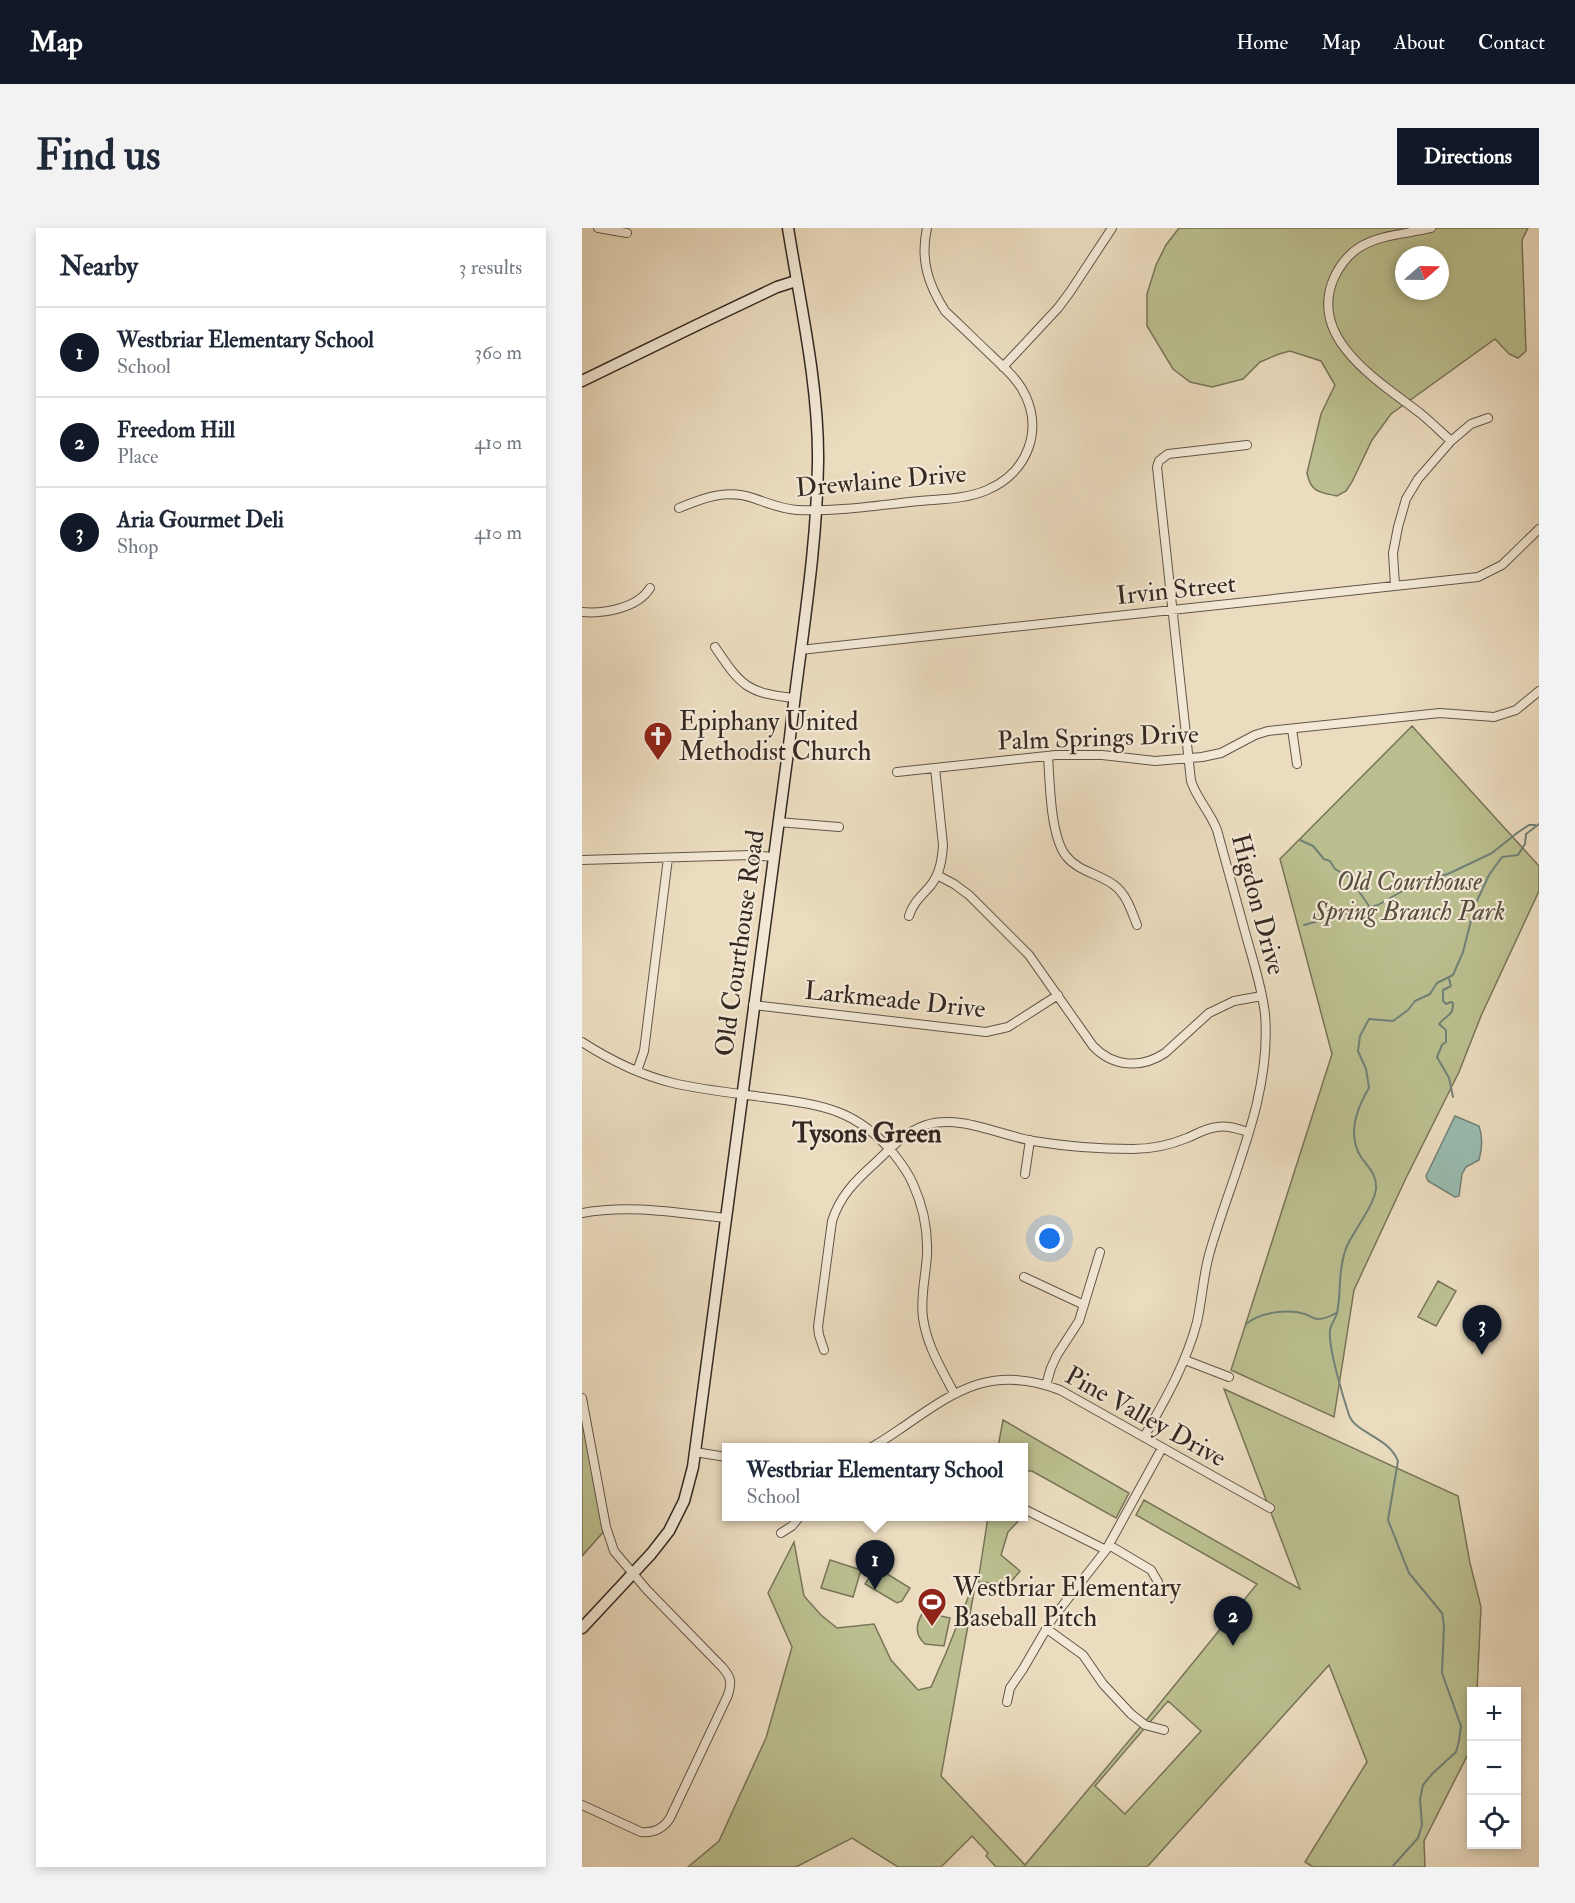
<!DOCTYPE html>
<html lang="en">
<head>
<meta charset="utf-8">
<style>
	body { margin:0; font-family:"IM FELL Double Pica",serif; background:#f2f2f3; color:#1f2937 }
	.controls { position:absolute; right:18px; bottom:18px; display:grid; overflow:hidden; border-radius:0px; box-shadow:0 3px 9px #0003 }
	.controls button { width:54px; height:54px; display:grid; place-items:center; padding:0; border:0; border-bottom:2px solid #e0e1e3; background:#fff; color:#1f2937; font:30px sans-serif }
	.compass { position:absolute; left:813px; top:18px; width:54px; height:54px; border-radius:50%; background:#fff; box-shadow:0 3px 9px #0003; rotate:70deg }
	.you { position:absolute; left:468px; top:1011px; width:21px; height:21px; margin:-15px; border:4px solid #fff; border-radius:50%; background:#1a73e8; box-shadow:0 0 0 9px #1a73e833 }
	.badge { display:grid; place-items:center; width:39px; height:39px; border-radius:50%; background:#111827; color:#fff; font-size:20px; font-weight:700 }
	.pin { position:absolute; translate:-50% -50px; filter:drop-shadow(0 2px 3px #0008) }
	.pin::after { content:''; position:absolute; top:32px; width:21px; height:18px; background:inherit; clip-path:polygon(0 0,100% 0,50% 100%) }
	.popup { position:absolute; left:140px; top:1215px; width:306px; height:78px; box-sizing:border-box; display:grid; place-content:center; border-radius:0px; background:#fff; filter:drop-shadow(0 2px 4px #0005); font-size:20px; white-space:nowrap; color:#747a83 }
	.popup b { font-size:22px; color:#1f2937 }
	.popup::after { content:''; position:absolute; left:50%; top:100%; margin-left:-12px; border:12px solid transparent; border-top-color:#fff }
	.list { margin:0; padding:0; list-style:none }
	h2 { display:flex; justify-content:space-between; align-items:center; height:78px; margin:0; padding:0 24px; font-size:26px }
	h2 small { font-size:20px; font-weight:400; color:#747a83 }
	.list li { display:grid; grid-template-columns:39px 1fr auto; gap:18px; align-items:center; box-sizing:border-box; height:90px; padding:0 24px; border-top:2px solid #e0e1e3 }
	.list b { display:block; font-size:22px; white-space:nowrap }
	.list p { margin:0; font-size:20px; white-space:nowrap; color:#747a83 }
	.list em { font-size:20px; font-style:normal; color:#747a83 }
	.icon { flex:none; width:33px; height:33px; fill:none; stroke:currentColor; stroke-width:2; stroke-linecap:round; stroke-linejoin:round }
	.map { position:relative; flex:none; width:957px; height:1639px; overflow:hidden; border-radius:0px }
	header { display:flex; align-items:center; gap:36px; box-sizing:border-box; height:84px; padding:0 30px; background:#111827; color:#fff }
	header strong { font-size:28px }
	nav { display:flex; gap:33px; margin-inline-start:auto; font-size:21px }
	.intro { display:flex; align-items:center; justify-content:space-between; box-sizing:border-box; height:144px; padding:0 36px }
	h1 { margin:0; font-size:42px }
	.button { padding:15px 27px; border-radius:0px; background:#111827; color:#fff; font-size:21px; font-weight:700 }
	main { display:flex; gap:36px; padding:0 36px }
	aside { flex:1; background:#fff; border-radius:0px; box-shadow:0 3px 9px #0003 }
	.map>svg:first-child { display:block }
</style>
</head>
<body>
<header>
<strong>Map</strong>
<nav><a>Home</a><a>Map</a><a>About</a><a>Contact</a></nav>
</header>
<div class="intro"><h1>Find us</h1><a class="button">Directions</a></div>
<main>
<aside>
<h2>Nearby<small>3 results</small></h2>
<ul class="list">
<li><span class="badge">1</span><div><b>Westbriar Elementary School</b><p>School</p></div><em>360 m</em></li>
<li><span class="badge">2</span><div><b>Freedom Hill</b><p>Place</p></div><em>410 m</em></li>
<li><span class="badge">3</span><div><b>Aria Gourmet Deli</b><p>Shop</p></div><em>410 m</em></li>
</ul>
</aside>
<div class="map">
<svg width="957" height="1639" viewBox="0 0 957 1639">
	<rect width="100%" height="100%" fill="#ebdcbf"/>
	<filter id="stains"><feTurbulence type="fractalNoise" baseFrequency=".00333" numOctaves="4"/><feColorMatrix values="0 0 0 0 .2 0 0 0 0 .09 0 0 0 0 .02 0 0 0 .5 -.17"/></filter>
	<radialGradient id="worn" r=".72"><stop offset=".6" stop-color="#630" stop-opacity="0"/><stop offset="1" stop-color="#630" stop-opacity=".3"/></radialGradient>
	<path fill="#bbbf8f" stroke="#787459" stroke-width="1.5" fill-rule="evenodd" d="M 597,0 L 946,0 L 940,12 L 944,123 L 936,130 L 927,126 L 913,111 L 809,186 L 790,212 L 770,254 L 764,263 L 755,268 C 738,264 729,265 725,245 L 739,186 L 753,157 L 739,133 L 708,123 L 697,126 L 678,134 L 661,151 L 630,159 L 608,154 L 591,141 L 565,98 L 565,66 L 574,37 L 584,17 ZM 822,27 L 858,27 L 858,63 L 822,63 Z
		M 830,498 L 957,638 L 957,663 L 899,788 L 877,844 L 824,950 L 772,1062 L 752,1189 L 649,1142 L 750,826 L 698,631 Z
		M 856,1053 L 874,1063 L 854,1098 L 836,1089 Z
		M 642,1161 L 876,1268 L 888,1335 L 899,1379 L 895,1463 L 890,1464 L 889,1520 L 842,1613 L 843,1639 L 731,1639 L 723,1634 L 785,1534 L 747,1437 L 565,1639 L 414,1639 L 404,1628 L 406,1625 L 390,1608 L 359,1639 L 316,1639 L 270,1610 L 214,1639 L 106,1639 L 137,1613 L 184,1510 L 210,1419 L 186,1365 L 212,1314 L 222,1368 L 239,1387 L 255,1400 L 292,1396 L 309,1432 L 336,1462 L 349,1459 L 364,1425 L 395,1347 L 359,1548 L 443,1637 L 566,1490 L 675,1356 L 554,1287 L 562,1272 L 718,1361 ZM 586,1473 L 619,1503 L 543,1586 L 513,1558 Z
		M 0,1170 L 24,1301 L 0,1328 Z
		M 421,1192 L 547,1265 L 534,1290 L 450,1243 L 442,1243 L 442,1220 L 416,1219 Z
		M 406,1289 L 440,1289 L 426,1304 L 419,1327 L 438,1343 L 427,1356 L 396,1354 Z
		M 248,1332 L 279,1342 L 271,1369 L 239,1360 Z
		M 294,1339 L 328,1360 L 320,1373 L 315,1375 L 283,1356 Z
		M 341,1384 L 368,1390 L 362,1418 L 343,1416 C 332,1406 334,1396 341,1384 Z"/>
	<path fill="#98bcb0" stroke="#708178" stroke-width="1.5" d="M 873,888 L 897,898 C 901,909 900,921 897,932 L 884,939 L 880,946 L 877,968 L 873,969 L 846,953 L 844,948 Z"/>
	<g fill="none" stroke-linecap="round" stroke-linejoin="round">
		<path stroke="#708178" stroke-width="2" d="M 718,612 L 731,618 L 742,631 L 748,633 L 753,641 L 767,649 L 787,678
			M 722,697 L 796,677 L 822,662 L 868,645 L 910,625 L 935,605 L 947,597 L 953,597
			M 867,751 L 869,758 L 861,762 L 861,773 L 864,776 L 869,774 L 871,775 C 871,789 865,786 857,796 L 864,802 L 864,814 L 860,817 L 855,829 L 867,850 L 871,869
			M 664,1096 C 678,1084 705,1081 723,1086 C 728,1088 731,1091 736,1091 C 742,1091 749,1088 754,1085
			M 810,1639 L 836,1610 L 840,1597 L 838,1571 L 841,1557 L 850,1546 L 874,1524 L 877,1513 L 879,1498 L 860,1445 L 862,1397 L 860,1385 L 827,1345 L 806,1292 L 816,1233 C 807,1209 773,1205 767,1187 C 761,1169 746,1119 748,1102 C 749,1096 753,1092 755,1085 C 756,1082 756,1076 757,1072 C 758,1054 758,1035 765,1018 C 773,1001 792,977 794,961 C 795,946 786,939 779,929 C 765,907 775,880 787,860 L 784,841 L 776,823 L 778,808 L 787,791 L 811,793 L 826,782 L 833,773 L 848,766 L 855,755 L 871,747 L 881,724 L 893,677 L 907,647 L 920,629 L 936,627 L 943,616 L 944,606 L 957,596"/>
		<g stroke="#62554a" stroke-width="10">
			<path id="street" d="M 16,0 L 45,5
				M 849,0 C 826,6 799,6 778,19 C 765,27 758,37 752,50 C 725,111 798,154 838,185 C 849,194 859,204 869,213
				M 421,139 L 476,80 L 488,64 L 530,0
				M 97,280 C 121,270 144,261 171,270 C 186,275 199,281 215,282 C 256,284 297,277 338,273 C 359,271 385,271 405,262 C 446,245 463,200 440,161 C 432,147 420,138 409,127 C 393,112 378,97 363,83 C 346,56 338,32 345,0
				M 813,358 L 811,325 L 816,299 L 824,271 L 836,251 L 869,213 L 889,196 L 906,190
				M 0,384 C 22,386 56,380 68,360
				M 133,419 C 159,458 165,465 212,470
				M 218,422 L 896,349 L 920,337 L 957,301
				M 710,501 L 715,536
				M 466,528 C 468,555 468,607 484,628 C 497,644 516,645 532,657 C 545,667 549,682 555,697
				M 315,544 L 474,527 L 520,527 L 573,533 L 620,529 L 639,525 L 673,507 L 686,503 L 858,485 L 912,489 L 934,482 L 957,463
				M 196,594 L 257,599
				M 0,632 L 170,627 L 191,629
				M 355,647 L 372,656 L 387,667 L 447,727 L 511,818 C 531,839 559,841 583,825 L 627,785 L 652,773 L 680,768
				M 327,688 C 331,674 340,668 349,657 C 358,645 360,632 361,617 L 353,540
				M 171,777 L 404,804 L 426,799 L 476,767
				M 0,814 C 28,832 58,847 91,855 C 121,862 151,865 181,869 C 237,877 272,879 311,925 C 319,935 326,944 331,956 C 341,978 346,1002 345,1026 C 344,1048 338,1068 341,1090 C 345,1118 359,1140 372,1165
				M 55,843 L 62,823 L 86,630
				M 443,946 L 448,912
				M 0,985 C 48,976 96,985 144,990
				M 442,1049 L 502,1077
				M 242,1122 L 237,1107 L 236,1099 L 250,993 C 258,968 273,953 293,935 C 308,921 323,904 344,897 C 376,886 418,907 451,913 C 481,918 521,921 551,921 C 570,921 588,917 605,910 C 615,906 624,900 635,899 C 645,897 656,901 666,904
				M 603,1132 L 647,1149
				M 464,1157 L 469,1140 L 475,1127 L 497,1093 L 518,1024
				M 0,1170 L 24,1299 L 32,1323 L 65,1362 L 140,1439 C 149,1449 150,1454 146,1467 L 88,1590 C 81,1601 72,1605 59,1604 L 0,1577
				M 562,1209 C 583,1172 604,1136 615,1094 C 620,1072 621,1049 627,1027 C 649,948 690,870 683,786 C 680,760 672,736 665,711 C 655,674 645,638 635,602 C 628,584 615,571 609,553 L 575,239 L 577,233 L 586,226 L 665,217
				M 288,1220 C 301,1213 312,1205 324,1197 C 377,1160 412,1137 478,1162 L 688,1280
				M 113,1224 L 144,1229
				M 442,1281 L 524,1322
				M 199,1305 L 210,1298 L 218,1288
				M 527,1317 L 569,1342 L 576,1354
				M 465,1401 L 501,1427 L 521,1456 L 549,1486 L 563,1497 L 582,1502
				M 425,1474 L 428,1460 L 441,1441 L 470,1391 L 524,1322 L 580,1220"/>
		</g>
		<g stroke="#342823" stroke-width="13">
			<path id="secondary" d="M 0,153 L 115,97 L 195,59 L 214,53
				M 0,1400 L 69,1326 L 87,1303 L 102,1273 L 111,1239 L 208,509 C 218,418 235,326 236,234 C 237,158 218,75 206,0"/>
		</g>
		<use href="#street" stroke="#f2e8d5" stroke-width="8"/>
		<use href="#secondary" stroke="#f2e8d5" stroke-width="10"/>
	</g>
	<defs>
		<g id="church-pin" transform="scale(1.5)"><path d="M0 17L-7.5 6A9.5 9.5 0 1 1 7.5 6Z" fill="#8f2418" stroke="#f2e8d5"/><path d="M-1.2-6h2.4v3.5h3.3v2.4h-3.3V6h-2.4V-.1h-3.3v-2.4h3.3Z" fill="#fff"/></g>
		<g id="stadium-pin" transform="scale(1.5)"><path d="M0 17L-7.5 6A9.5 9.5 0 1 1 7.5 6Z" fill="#8f2418" stroke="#f2e8d5"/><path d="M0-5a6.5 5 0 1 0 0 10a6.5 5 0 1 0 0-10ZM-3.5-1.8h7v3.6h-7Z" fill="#fff"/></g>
	</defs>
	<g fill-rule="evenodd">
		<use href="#church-pin" x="76" y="508"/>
		<use href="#stadium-pin" x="350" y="1374"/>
	</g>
	<g text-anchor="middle" stroke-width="4.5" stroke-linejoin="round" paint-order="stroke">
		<g font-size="26" fill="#342823" stroke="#f2e8d5">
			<text transform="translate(299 252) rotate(-5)" y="9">Drewlaine Drive</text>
			<text transform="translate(594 361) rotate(-6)" y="9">Irvin Street</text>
			<text transform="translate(516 509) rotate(-2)" y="9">Palm Springs Drive</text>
			<text transform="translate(677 676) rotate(75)" y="9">Higdon Drive</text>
			<text transform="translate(157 715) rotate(-82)" y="9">Old Courthouse Road</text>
			<text transform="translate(313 771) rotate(6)" y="9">Larkmeade Drive</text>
			<text transform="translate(564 1188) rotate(29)" y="9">Pine Valley Drive</text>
		</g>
		<g font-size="26" fill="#342823" stroke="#f2e8d5" text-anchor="start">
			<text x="97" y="502">Epiphany United<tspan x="97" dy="30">Methodist Church</tspan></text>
			<text x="371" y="1368">Westbriar Elementary<tspan x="371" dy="30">Baseball Pitch</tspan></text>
		</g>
		<g font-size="26" font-style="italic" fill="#564e3e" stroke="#f2e8d5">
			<text x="827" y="662">Old Courthouse<tspan x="827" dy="30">Spring Branch Park</tspan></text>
		</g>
		<g font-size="27" font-weight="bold" fill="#342823" stroke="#f2e8d5">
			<text x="285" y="914">Tysons Green</text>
		</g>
	</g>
	<rect width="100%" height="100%" filter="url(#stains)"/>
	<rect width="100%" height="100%" fill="url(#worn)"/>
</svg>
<div class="controls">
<button>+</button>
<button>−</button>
<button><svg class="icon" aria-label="locate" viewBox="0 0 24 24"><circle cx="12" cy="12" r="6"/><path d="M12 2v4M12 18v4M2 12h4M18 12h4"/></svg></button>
</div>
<svg class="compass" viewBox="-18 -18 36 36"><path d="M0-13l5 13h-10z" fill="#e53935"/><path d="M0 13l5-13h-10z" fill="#747a83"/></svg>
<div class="you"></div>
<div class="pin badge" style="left:293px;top:1362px">1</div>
<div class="popup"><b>Westbriar Elementary School</b>School</div>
<div class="pin badge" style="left:651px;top:1418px">2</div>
<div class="pin badge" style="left:900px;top:1127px">3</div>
</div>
</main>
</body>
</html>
